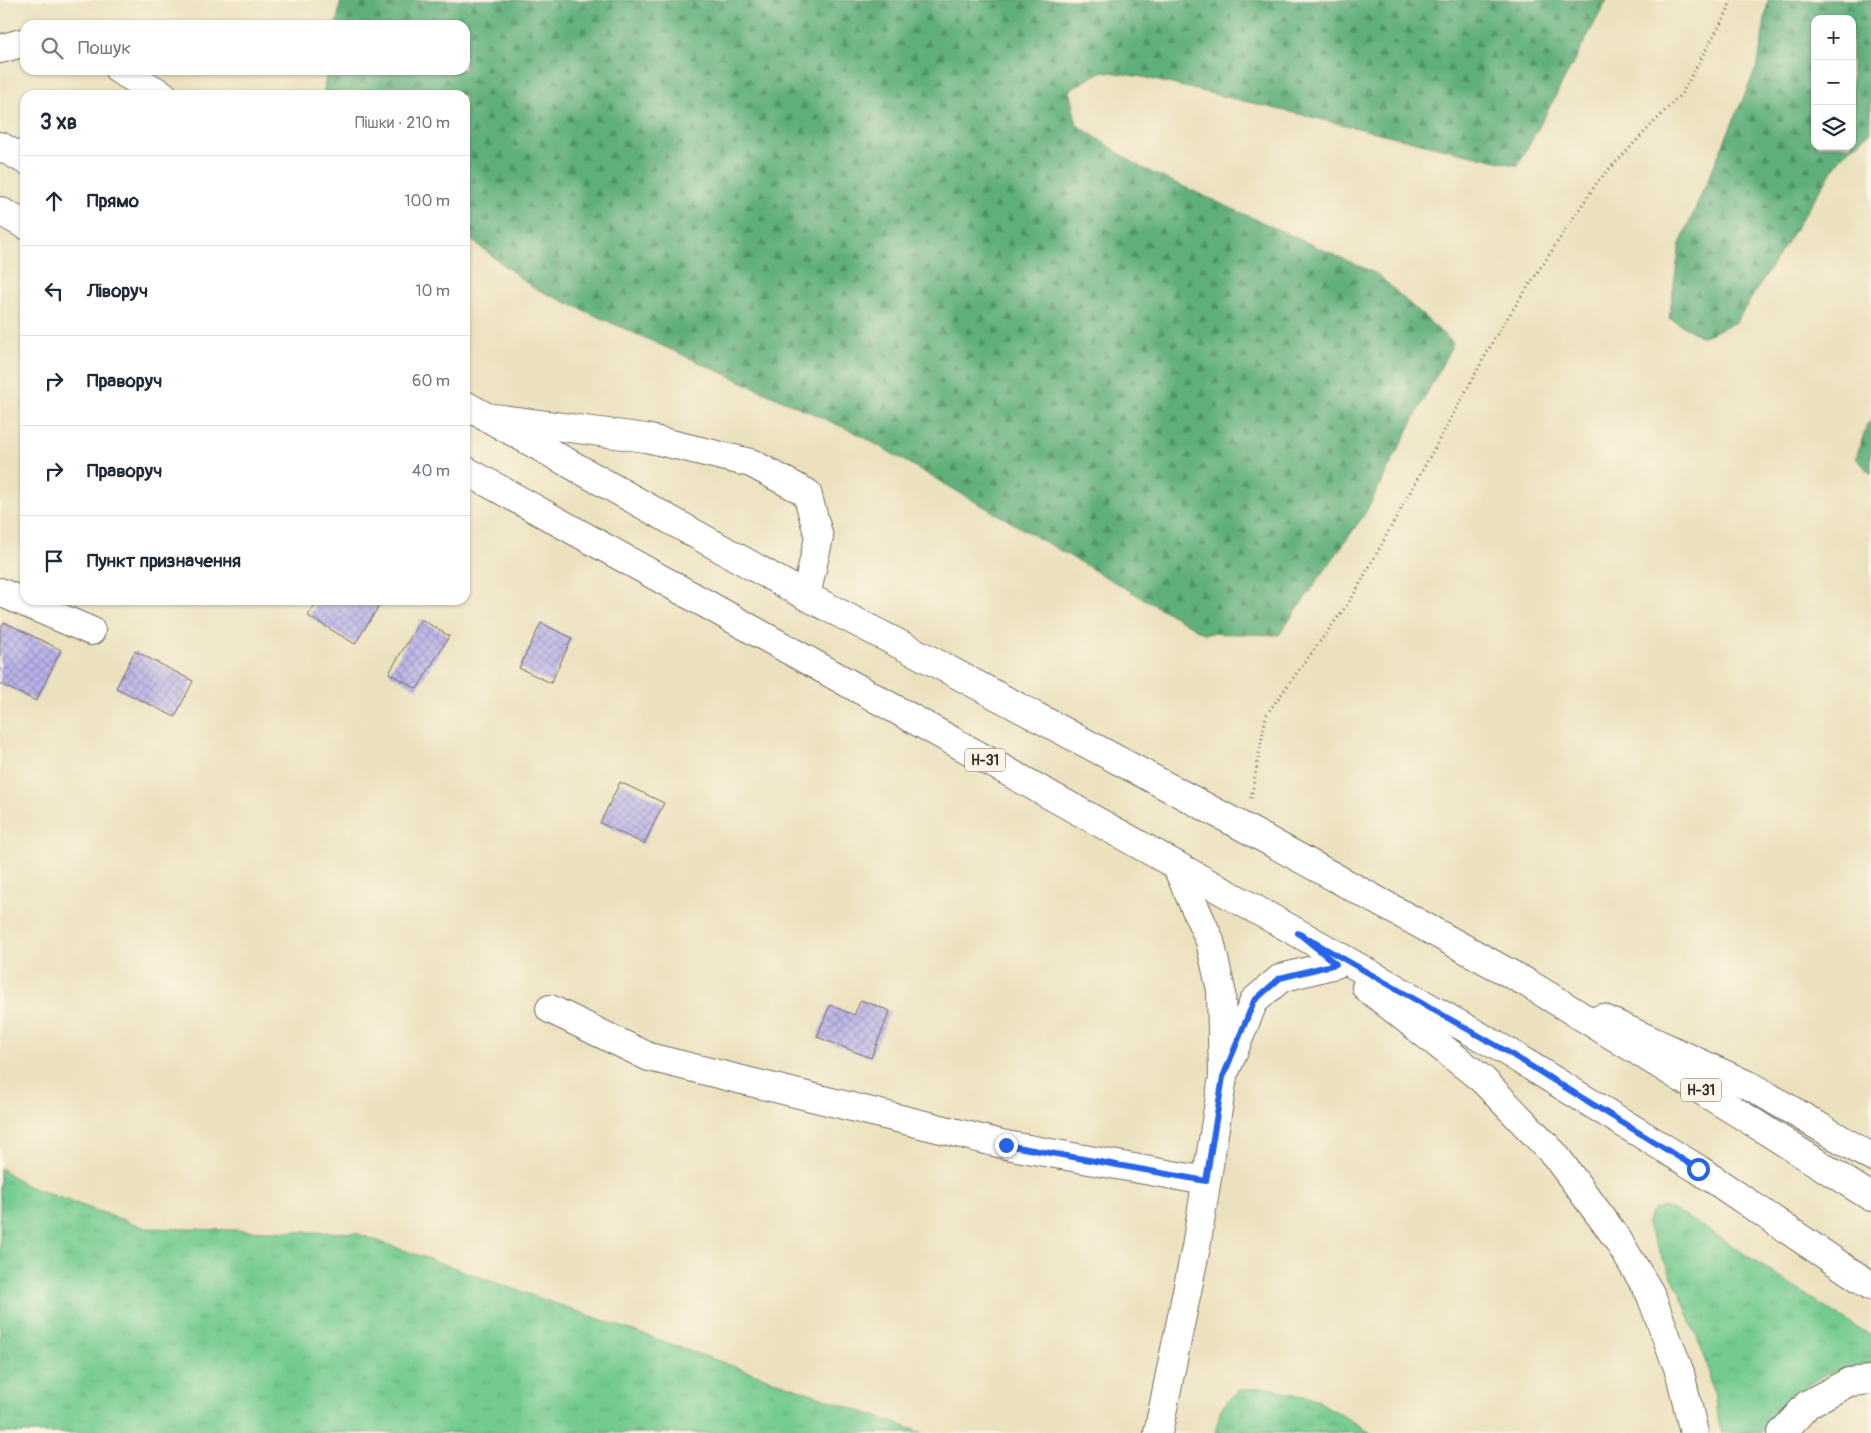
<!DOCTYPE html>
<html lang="uk">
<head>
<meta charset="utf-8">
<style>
	body { margin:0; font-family:Pangolin,sans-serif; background:#f2f2f3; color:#1f2937 }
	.controls { position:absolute; right:15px; top:15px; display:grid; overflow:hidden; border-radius:10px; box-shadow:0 1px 4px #0004 }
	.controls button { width:45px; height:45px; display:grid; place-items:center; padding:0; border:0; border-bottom:1px solid #e0e1e3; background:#fff; color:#1f2937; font:25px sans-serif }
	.stop { position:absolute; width:15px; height:15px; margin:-11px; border:4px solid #2563eb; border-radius:50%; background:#fff }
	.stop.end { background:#2563eb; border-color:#fff; box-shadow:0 1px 5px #0008 }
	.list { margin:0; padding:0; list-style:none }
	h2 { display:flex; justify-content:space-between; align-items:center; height:65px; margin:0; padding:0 20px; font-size:21px }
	h2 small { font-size:16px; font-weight:400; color:#747a83 }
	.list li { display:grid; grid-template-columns:32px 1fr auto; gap:15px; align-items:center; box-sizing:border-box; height:90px; padding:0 20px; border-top:1px solid #e0e1e3 }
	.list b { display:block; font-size:19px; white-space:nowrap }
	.list em { font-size:16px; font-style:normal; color:#747a83 }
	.icon { flex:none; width:28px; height:28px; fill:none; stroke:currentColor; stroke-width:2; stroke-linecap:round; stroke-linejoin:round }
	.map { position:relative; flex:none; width:1871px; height:1433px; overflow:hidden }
	.search { position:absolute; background:#fff; box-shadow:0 1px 4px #0004; left:20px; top:20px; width:450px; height:55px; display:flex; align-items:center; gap:12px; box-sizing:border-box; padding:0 18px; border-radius:15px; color:#747a83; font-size:19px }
	.panel { position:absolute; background:#fff; box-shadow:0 1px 4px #0004; left:20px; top:90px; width:450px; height:515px; border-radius:15px }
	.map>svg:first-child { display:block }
</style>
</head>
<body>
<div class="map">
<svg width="1871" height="1433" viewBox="0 0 1871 1433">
	<defs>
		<pattern id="grass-tufts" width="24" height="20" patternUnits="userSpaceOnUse" patternTransform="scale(1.25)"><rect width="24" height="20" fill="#73cb90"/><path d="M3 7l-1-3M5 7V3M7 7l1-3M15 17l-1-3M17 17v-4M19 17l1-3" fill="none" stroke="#64ae7c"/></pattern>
		<pattern id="forest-firs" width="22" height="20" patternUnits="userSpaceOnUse" patternTransform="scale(1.25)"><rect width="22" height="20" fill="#5eaf7a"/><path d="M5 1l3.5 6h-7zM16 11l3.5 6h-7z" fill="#4e8f64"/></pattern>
		<pattern id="wetland-marsh" width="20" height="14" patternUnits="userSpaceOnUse" patternTransform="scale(1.25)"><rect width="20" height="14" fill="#73cb90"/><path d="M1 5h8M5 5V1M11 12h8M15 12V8" fill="none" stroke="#64ae7c"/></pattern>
		<pattern id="building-cross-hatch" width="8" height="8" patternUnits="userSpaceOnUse" patternTransform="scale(1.25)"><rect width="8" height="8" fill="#bab3ea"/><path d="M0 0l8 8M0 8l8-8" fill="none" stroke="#9792be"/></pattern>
	</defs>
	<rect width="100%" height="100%" fill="#fcf5e5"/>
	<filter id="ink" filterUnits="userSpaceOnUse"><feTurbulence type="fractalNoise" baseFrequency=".02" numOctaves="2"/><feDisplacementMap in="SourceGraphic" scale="10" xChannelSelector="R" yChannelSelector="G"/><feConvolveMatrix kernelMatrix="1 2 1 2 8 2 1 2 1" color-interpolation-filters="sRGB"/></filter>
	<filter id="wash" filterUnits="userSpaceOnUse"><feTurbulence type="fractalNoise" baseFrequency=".0096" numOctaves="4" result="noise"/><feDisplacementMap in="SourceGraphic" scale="20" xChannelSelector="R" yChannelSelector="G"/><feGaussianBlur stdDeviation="1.12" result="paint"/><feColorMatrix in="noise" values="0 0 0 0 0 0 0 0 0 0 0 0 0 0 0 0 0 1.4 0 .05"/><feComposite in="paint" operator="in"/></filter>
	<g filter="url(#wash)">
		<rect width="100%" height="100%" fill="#ece1be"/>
		<path fill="url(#grass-tufts)" stroke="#4f7b5e" d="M 0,1168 L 27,1186 L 146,1228 L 355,1233 L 923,1433 L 0,1433 Z
			M 1661,1207 L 1672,1209 L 1713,1233 L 1821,1305 L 1871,1336 L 1871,1364 C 1859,1367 1844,1367 1832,1372 C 1810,1380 1773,1412 1761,1433 L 1721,1433 L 1707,1363 L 1680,1293 L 1647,1226 C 1647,1216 1651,1210 1661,1207 Z"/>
		<path fill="url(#forest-firs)" stroke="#446d52" fill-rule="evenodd" d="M 341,0 L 1607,0 L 1518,166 L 1142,77 L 1103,71 L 1069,90 L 1077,125 L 1142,168 L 1377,274 L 1453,343 L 1366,512 L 1279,635 L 1203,633 L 858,434 L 532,287 L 465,235 L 465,95 L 323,95 L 327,70 L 465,70 L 465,25 L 336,25 Z
			M 1768,0 L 1871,0 L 1871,132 L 1841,157 L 1736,322 L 1702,337 L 1669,318 L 1680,244 L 1758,64 ZM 1815,19 L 1852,19 L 1852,146 L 1815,146 Z
			M 1871,421 L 1871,474 L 1856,458 L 1867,424 Z"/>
		<path fill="url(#wetland-marsh)" stroke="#4f7b5e" d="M 1262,1387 L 1313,1398 L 1371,1433 L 1215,1433 L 1221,1408 L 1237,1391 Z"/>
		<g id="blocks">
			<path fill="url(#building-cross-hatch)" d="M 318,600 L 383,600 L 355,644 L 308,616 Z
				M 421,619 L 449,636 L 417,689 L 389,673 Z
				M 4,622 L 61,650 L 36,701 L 0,684 L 0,629 Z
				M 541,623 L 572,638 L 551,683 L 519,668 Z
				M 135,651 L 193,681 L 175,717 L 116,688 Z
				M 620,782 L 664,803 L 644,844 L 600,823 Z
				M 861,1000 L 890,1011 L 871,1058 L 817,1037 L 830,1005 L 854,1015 Z"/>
		</g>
	</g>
	<g filter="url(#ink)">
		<use href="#blocks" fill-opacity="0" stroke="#6f6b5e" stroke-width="1"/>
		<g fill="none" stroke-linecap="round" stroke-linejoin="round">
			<g stroke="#6f6b5e" stroke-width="30">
				<path id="minor" d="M 0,49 L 25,42
					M 119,70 L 163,95
					M 486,417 L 646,438 L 751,463 L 807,493 L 819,537 L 806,596
					M 0,592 L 91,631
					M 550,1009 L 649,1057 L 1006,1145 L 1206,1181
					M 1602,1018 L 1752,1087 L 1871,1157
					M 1227,1067 L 1254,1001 L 1281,978 L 1336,964
					M 1158,1433 L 1196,1247 L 1223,1077 L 1221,990 L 1210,941 L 1176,865"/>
			</g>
			<g stroke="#6f6b5e" stroke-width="30">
				<path id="major" d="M 0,146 L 25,160
					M 0,211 L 25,225
					M 465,405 L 806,596 L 934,662 L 1245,828 L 1529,984 L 1743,1116 L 1871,1197
					M 465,470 L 1298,933 L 1506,1051 L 1698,1169 L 1871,1286
					M 1366,987 L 1483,1080 L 1555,1155 L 1616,1237 L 1650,1293 L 1680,1373 L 1694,1433
					M 1782,1433 L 1808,1404 L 1849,1382 L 1871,1380"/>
			</g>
			<path stroke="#6f6b5e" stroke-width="3" stroke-dasharray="1 4" stroke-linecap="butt" d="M 1251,798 L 1266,715 L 1352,598 L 1500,329 L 1598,181 L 1682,93 L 1727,12 L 1731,0"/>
			<use href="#minor" stroke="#fff" stroke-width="28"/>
			<use href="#major" stroke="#fff" stroke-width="28"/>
		</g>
	</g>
	<g fill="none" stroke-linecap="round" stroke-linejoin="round" filter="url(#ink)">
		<path stroke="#2563eb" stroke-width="6" d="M 1006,1145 L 1206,1181 L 1223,1077 L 1254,1001 L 1280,978 L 1336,964 L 1298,933 L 1506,1051 L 1698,1169"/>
	</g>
	<g text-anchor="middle" stroke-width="4" stroke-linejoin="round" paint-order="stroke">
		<g fill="#fcf5e5" stroke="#6a6863" stroke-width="1">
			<rect x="965" y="748.5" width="40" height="23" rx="4"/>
			<rect x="1681" y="1078.5" width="40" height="23" rx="4"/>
		</g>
		<g font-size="14" font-weight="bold" fill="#2b2b2b">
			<text x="985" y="765">Н-31</text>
			<text x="1701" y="1095">Н-31</text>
		</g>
	</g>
</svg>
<div class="controls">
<button>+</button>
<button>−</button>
<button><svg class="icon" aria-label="layers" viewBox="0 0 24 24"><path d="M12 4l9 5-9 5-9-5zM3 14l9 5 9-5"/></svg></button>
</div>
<div class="stop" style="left:1698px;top:1169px"></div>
<div class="stop end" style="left:1006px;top:1145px"></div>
<div class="search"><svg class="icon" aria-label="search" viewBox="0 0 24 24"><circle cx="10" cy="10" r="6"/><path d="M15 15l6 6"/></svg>Пошук</div>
<section class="panel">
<h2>3 хв<small>Пішки · 210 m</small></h2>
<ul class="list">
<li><svg class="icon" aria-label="ahead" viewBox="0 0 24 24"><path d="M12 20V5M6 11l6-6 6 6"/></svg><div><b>Прямо</b></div><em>100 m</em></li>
<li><svg class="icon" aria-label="left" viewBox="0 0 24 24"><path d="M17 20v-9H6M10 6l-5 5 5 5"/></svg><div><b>Ліворуч</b></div><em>10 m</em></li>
<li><svg class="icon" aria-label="right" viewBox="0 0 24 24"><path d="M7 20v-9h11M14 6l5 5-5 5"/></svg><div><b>Праворуч</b></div><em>60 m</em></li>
<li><svg class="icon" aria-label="right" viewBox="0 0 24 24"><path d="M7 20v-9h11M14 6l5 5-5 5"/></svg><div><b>Праворуч</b></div><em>40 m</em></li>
<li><svg class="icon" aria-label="arrive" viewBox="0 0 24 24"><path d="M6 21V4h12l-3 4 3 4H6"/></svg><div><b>Пункт призначення</b></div></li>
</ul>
</section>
</div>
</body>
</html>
